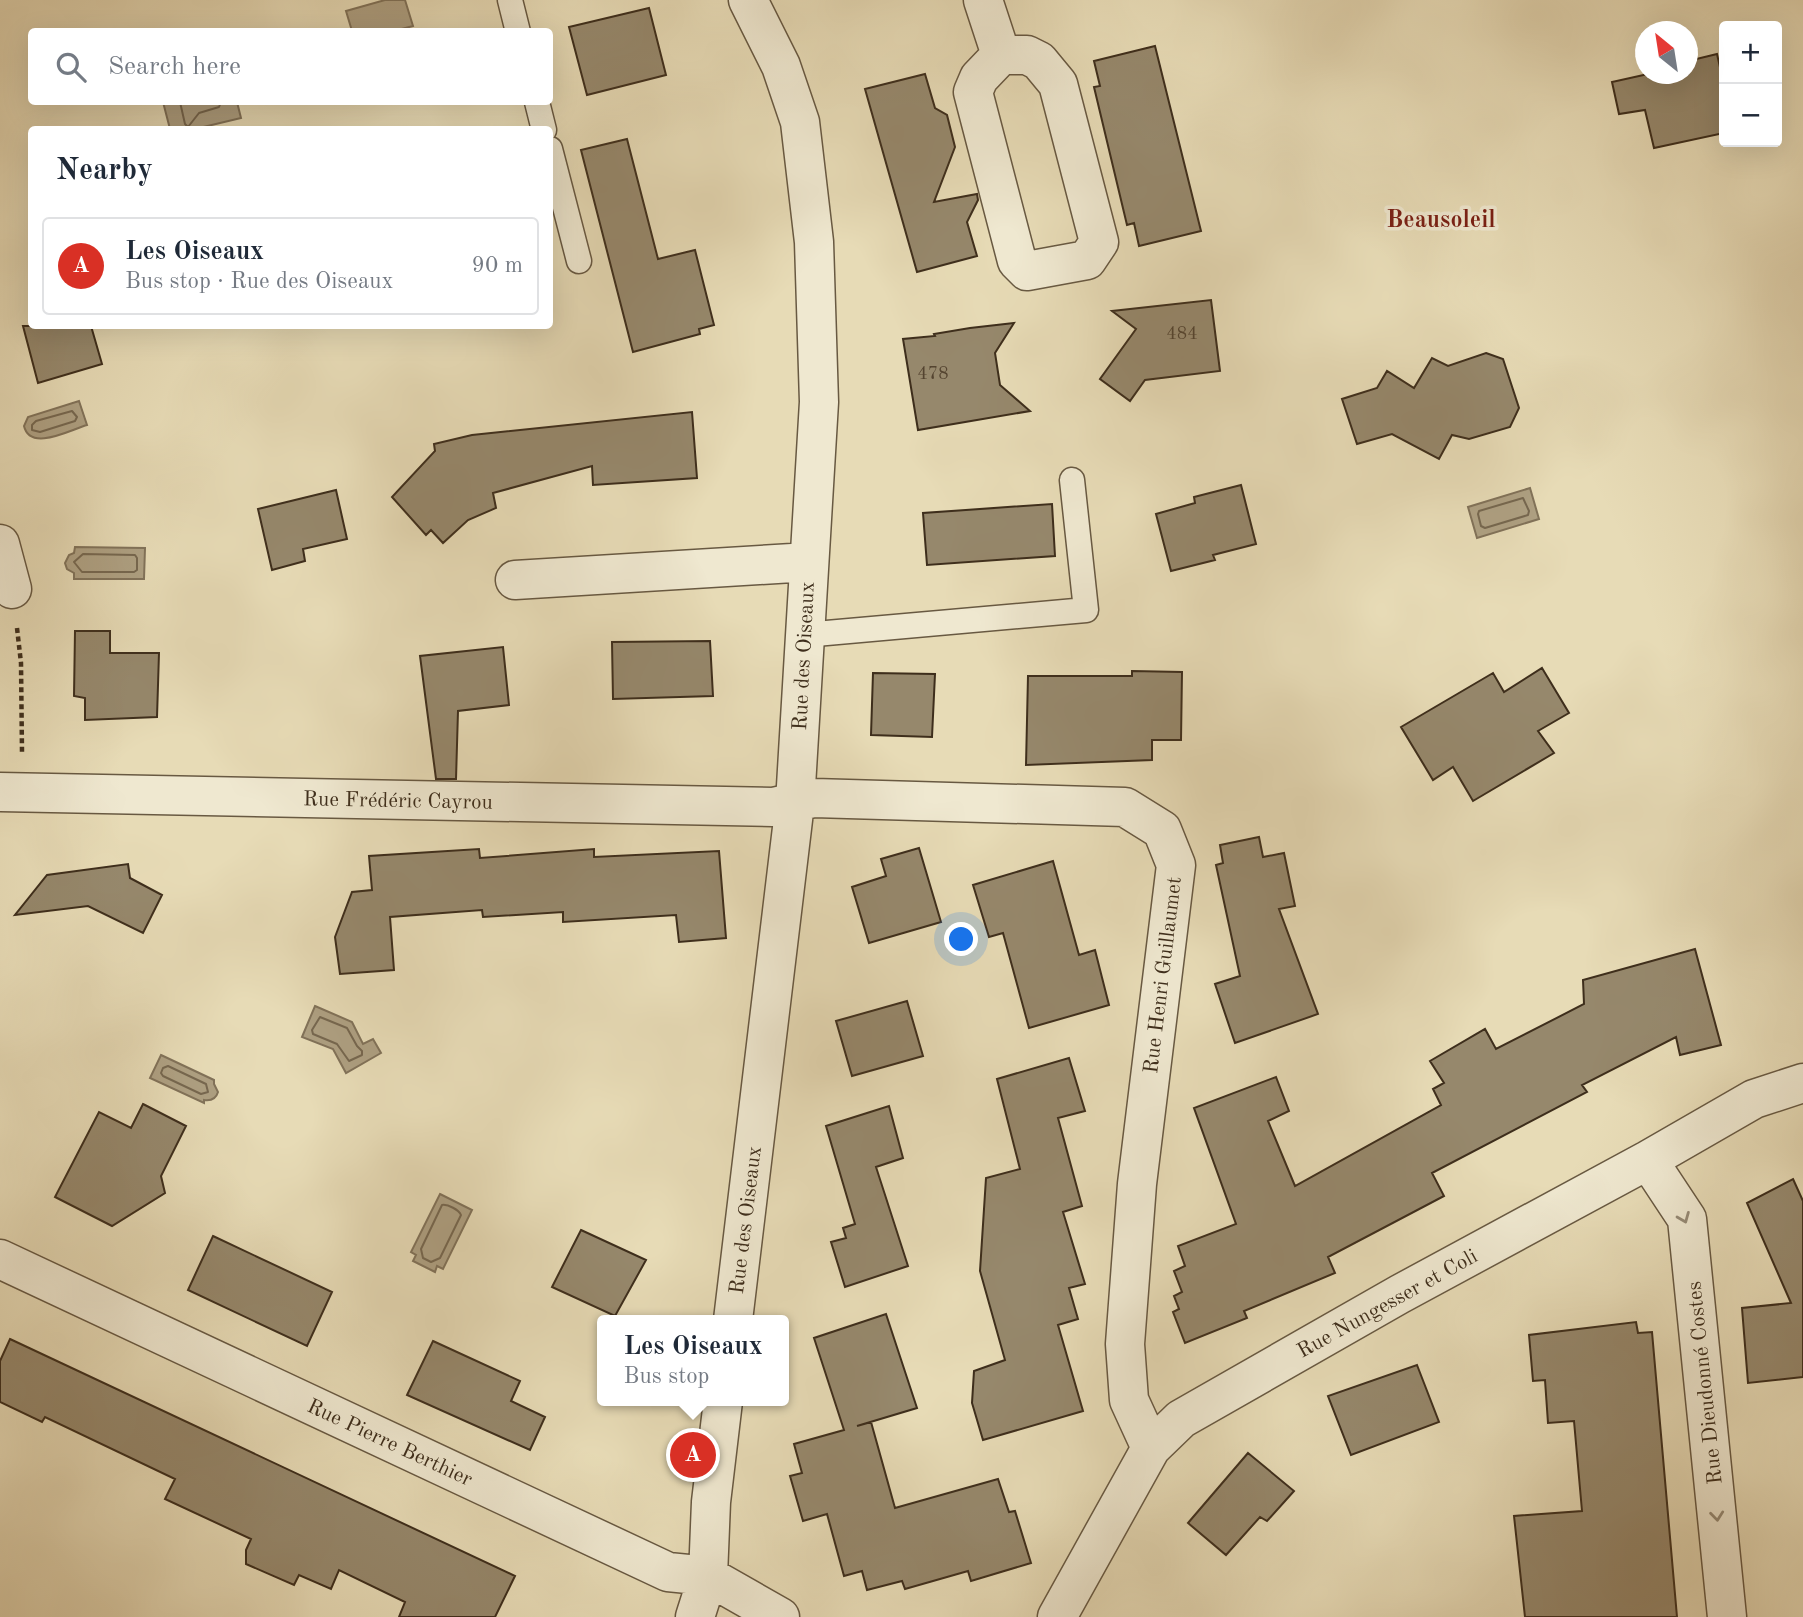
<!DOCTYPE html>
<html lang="en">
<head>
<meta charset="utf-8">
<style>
	body { margin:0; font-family:"Old Standard TT",serif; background:#f2f2f3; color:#1f2937 }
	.controls { position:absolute; right:21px; top:21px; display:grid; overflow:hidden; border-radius:7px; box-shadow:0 7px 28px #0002 }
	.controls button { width:63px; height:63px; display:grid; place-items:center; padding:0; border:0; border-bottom:2px solid #e0e1e3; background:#fff; color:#1f2937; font:35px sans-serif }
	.compass { position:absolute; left:1635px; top:21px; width:63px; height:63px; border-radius:50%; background:#fff; box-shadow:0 7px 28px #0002; rotate:330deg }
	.you { position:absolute; left:962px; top:940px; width:24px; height:24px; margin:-18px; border:5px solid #fff; border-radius:50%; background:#1a73e8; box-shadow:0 0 0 10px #1a73e833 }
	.badge { display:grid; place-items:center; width:46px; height:46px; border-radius:50%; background:#d93025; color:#fff; font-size:23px; font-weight:700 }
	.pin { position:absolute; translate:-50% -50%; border:4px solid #fff; box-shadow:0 2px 7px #0006 }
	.popup { position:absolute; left:597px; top:1315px; width:192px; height:91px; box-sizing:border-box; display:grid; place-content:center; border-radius:7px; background:#fff; filter:drop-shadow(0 2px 5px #0005); font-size:23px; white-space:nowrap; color:#747a83 }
	.popup b { font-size:26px; color:#1f2937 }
	.popup::after { content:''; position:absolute; left:50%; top:100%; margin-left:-14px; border:14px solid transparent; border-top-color:#fff }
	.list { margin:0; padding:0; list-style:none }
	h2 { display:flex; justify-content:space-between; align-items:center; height:91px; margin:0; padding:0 28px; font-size:30px }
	h2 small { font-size:23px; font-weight:400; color:#747a83 }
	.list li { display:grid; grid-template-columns:46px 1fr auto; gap:21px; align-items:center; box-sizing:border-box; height:98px; margin:0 14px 14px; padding:0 14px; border:2px solid #e0e1e3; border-radius:7px }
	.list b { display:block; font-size:26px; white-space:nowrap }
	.list p { margin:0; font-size:23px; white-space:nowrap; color:#747a83 }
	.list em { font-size:23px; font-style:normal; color:#747a83 }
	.icon { flex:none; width:38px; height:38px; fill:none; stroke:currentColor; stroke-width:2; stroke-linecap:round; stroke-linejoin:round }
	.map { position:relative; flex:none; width:1803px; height:1617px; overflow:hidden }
	.search { position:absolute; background:#fff; box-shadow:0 7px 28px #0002; left:28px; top:28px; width:525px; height:77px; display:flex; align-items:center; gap:18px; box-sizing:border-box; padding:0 24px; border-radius:7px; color:#747a83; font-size:26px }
	.panel { position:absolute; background:#fff; box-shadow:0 7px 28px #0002; left:28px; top:126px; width:525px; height:203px; border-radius:7px }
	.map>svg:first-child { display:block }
</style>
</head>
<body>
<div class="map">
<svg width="1803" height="1617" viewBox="0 0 1803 1617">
	<rect width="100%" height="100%" fill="#e7dbb6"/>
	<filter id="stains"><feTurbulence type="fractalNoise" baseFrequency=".00286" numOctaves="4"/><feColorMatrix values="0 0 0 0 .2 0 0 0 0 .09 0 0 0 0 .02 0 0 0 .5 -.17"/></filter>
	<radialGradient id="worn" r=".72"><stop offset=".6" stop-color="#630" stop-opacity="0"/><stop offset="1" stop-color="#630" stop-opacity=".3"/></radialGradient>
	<path fill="#aea082" stroke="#817259" stroke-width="2" d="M 385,0 L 405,0 L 413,26 L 394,31 L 352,31 L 346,11 Z
		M 163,102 L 237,102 L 241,118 L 195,129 L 170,129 Z
		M 79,401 L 87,425 C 70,430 30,452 24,426 L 28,417 Z
		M 1530,488 L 1539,519 L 1477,538 L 1468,507 Z
		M 75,547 L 145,548 L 144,579 L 74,579 L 74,573 L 67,569 L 65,563 L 69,555 L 74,553 Z
		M 315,1006 L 352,1022 L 363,1044 L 373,1039 L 381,1053 L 346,1073 L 333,1049 L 302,1037 Z
		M 161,1055 L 214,1080 L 214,1084 L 218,1092 C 216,1099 211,1101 204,1100 L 204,1103 L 150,1078 Z
		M 440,1194 L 472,1210 L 443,1269 L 437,1266 L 435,1272 L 413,1261 L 416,1255 L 411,1252 Z"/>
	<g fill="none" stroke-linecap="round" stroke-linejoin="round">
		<path stroke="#76674f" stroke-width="2" d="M 180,102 L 185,124 L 188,127 L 199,113 L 219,107 L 221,102
			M 72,411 L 77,417 L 75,421 L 40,432 L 32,430 L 32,425 L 36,421 Z
			M 1523,498 L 1529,511 L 1528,515 L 1485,528 L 1481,526 L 1478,514 L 1479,511 Z
			M 83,554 L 135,555 L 137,558 L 137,570 L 134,572 L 82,572 L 74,562 Z
			M 320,1017 L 347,1028 L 357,1046 L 362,1051 L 362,1055 L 349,1061 L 337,1044 L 313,1034 L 312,1030 Z
			M 168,1066 L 206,1084 L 208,1092 L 201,1094 L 163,1076 L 161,1073 L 163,1068 Z
			M 442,1205 C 448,1204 459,1210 461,1215 L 440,1258 L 431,1262 L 423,1258 L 421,1249 Z"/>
	</g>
	<path fill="#96886c" stroke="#3e2e1c" stroke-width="2" d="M 649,8 L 666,75 L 587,95 L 569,27 Z
		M 1155,46 L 1201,231 L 1139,246 L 1134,223 L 1127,225 L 1094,87 L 1100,86 L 1094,61 Z
		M 1717,54 L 1724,85 L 1724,133 L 1654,148 L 1645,110 L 1619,114 L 1612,82 L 1648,74 L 1688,74 L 1688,61 Z
		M 925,74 L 935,108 L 947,115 L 955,147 L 934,202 L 977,194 L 978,200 L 967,222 L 977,256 L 917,272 L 865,89 Z
		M 627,139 L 658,259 L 695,250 L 714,325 L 699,329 L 700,334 L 633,352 L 581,150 Z
		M 1211,300 L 1220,371 L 1145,380 L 1130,401 L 1100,379 L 1136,329 L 1112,311 Z
		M 1014,323 L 995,353 L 1000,385 L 1030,411 L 918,430 L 903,339 L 935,336 L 934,334 L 970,328 Z
		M 23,326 L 91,326 L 102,364 L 38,383 Z
		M 1486,353 L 1503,359 L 1519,408 L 1510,427 L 1469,439 L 1452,435 L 1439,459 L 1392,434 L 1357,444 L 1342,399 L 1377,388 L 1387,371 L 1414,388 L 1432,358 L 1448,366 Z
		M 692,412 L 697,478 L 593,485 L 592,466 L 493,493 L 496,508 L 468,520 L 443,543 L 431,530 L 426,535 L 392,497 L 435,451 L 434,444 L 472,435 Z
		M 1241,485 L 1256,544 L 1213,555 L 1215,560 L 1171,571 L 1156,514 L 1195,503 L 1194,497 Z
		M 336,490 L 347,539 L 303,549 L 305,561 L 272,570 L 258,509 Z
		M 1052,504 L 1055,556 L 927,565 L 923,513 Z
		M 75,631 L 110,631 L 110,653 L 159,653 L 157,717 L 85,720 L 85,698 L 74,696 Z
		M 710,641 L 713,696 L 613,699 L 612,642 Z
		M 503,647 L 509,705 L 458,711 L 456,779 L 436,779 L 420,656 Z
		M 1542,668 L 1569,713 L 1538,731 L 1554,753 L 1473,801 L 1453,767 L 1433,780 L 1401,727 L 1493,673 L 1504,692 Z
		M 1132,671 L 1182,672 L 1181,740 L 1152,740 L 1152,760 L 1026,765 L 1028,676 L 1132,676 Z
		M 873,673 L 935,674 L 932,737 L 871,735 Z
		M 1259,837 L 1263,857 L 1284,853 L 1295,906 L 1279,909 L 1318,1014 L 1235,1043 L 1215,984 L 1240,976 L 1216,865 L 1223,863 L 1220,845 Z
		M 919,848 L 941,922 L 869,943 L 852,887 L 886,876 L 881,859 Z
		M 479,849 L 480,858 L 594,849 L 594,857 L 719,851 L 726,938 L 679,942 L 676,915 L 563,922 L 563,912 L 483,917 L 482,910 L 390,917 L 394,970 L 340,974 L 335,937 L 352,892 L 372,890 L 369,856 Z
		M 1053,861 L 1079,955 L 1095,950 L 1109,1005 L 1029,1028 L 1003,933 L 989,937 L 973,885 Z
		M 128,864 L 130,878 L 162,895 L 143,933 L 88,906 L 15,915 L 47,875 Z
		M 1695,949 L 1721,1045 L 1680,1055 L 1676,1037 L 1582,1085 L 1587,1092 L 1432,1173 L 1444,1196 L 1328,1257 L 1335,1273 L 1244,1311 L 1247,1318 L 1185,1343 L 1173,1312 L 1179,1309 L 1174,1296 L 1182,1292 L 1174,1271 L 1185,1266 L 1178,1246 L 1236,1224 L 1194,1108 L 1276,1077 L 1289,1111 L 1268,1121 L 1295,1186 L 1441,1105 L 1433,1089 L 1444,1083 L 1430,1061 L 1485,1029 L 1496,1049 L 1584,1004 L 1583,980 Z
		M 907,1001 L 923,1056 L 852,1076 L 836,1021 Z
		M 1069,1058 L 1085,1111 L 1058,1118 L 1082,1206 L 1063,1212 L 1085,1284 L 1069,1288 L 1078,1319 L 1058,1325 L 1083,1411 L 983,1440 L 972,1403 L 974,1371 L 1005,1360 L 980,1271 L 986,1178 L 1020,1169 L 997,1079 Z
		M 143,1104 L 186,1126 L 161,1176 L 165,1193 L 112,1226 L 55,1197 L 99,1112 L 131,1128 Z
		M 889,1106 L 903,1158 L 876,1167 L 908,1266 L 845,1287 L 831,1242 L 846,1238 L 843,1228 L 855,1224 L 826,1126 Z
		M 1793,1179 L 1803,1201 L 1803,1377 L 1748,1383 L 1742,1308 L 1791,1303 L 1747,1203 Z
		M 581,1230 L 646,1260 L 615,1316 L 552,1287 Z
		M 213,1236 L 332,1292 L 307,1346 L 188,1290 Z
		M 886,1314 L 917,1408 L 857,1426 L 871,1422 L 895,1508 L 998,1479 L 1009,1512 L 1015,1511 L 1031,1563 L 971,1581 L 968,1571 L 905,1589 L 902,1581 L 867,1590 L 862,1571 L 844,1576 L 827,1514 L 803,1521 L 790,1476 L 802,1473 L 794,1444 L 844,1430 L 814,1338 Z
		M 1636,1322 L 1638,1333 L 1652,1332 L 1677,1617 L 1525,1617 L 1514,1516 L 1582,1511 L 1574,1421 L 1548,1423 L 1545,1380 L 1533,1381 L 1529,1335 Z
		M 10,1339 L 515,1576 L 495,1617 L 399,1617 L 405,1602 L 339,1570 L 331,1589 L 299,1575 L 294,1585 L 246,1564 L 246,1550 L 251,1539 L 165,1499 L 175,1479 L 45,1417 L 42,1422 L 0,1402 L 0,1361 Z
		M 433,1341 L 520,1381 L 511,1401 L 545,1417 L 530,1450 L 407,1395 Z
		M 1417,1365 L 1439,1422 L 1351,1455 L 1328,1396 Z
		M 1248,1453 L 1294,1491 L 1267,1521 L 1260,1517 L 1226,1555 L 1188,1523 Z"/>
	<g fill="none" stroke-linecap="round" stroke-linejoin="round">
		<g stroke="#685942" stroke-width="27">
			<path id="lane" d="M 510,0 L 518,32
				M 537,102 L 544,130
				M 550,149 L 579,261
				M 804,635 L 1086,610 L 1072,480"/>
		</g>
		<g stroke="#685942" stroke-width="41">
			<path id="street" d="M 983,0 L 1001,55
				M 1001,55 L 1027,55 L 1039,61 L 1058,84 L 1099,242 L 1087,260 L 1027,271 L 1017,261 L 973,92 L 979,78 Z
				M 0,544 L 12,589
				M 515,580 L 809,562
				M 0,792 L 773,807 L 814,798 L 1125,807 L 1162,830 L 1176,865 L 1137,1184 L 1125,1344 L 1129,1400 L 1151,1448
				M 1648,1160 L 1687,1219 L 1727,1617
				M 0,1259 L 668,1572 L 708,1576 L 780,1617
				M 733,1320 L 795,803 L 819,402 L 814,242 L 800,122 L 781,66 L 748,0
				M 695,1617 L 708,1576 L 711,1502 L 723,1401
				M 1057,1617 L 1151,1448 L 1181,1419 L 1400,1294 L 1648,1160 L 1754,1099 L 1803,1083"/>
		</g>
		<path stroke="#3e2e1c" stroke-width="4.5" stroke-dasharray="5 3.5" stroke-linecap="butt" d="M 17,628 L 21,663 L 22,752"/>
		<use href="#lane" stroke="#efe8d0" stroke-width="24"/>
		<use href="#street" stroke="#efe8d0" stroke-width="38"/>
	</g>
	<defs><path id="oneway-chevron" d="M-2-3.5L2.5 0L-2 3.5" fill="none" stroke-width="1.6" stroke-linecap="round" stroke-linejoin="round" transform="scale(1.75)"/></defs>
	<g stroke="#968b76">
		<use href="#oneway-chevron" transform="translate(1684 1218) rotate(68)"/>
		<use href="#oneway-chevron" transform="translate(1717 1516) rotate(84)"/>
	</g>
	<g text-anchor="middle" stroke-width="7" stroke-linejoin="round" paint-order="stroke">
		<g font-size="18" fill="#544430">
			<text x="1182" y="339">484</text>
			<text x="933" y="379">478</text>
		</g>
		<g font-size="21" fill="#3e2e1c" stroke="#efe8d0">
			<text transform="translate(803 656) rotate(-87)" y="7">Rue des Oiseaux</text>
			<text transform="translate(398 800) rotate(1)" y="7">Rue Frédéric Cayrou</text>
			<text transform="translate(1162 975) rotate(-83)" y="7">Rue Henri Guillaumet</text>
			<text transform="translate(745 1220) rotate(-83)" y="7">Rue des Oiseaux</text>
			<text transform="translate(1387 1303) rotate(-29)" y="7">Rue Nungesser et Coli</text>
			<text transform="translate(1704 1383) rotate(-96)" y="7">Rue Dieudonné Costes</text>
			<text transform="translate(390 1442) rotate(25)" y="7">Rue Pierre Berthier</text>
		</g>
		<g font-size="24" font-weight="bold" fill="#7a1f14" stroke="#efe8d0">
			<text x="1441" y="227">Beausoleil</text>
		</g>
	</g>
	<rect width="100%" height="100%" filter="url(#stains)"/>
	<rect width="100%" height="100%" fill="url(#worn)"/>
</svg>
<div class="controls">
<button>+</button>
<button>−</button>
</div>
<svg class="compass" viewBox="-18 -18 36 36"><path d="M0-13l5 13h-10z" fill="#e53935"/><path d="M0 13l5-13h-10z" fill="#747a83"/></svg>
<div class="you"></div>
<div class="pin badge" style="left:693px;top:1455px">A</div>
<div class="popup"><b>Les Oiseaux</b>Bus stop</div>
<div class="search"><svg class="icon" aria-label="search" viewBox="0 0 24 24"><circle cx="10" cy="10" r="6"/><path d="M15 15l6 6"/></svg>Search here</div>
<section class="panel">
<h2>Nearby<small></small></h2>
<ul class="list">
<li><span class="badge">A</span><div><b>Les Oiseaux</b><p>Bus stop · Rue des Oiseaux</p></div><em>90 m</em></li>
</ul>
</section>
</div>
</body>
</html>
